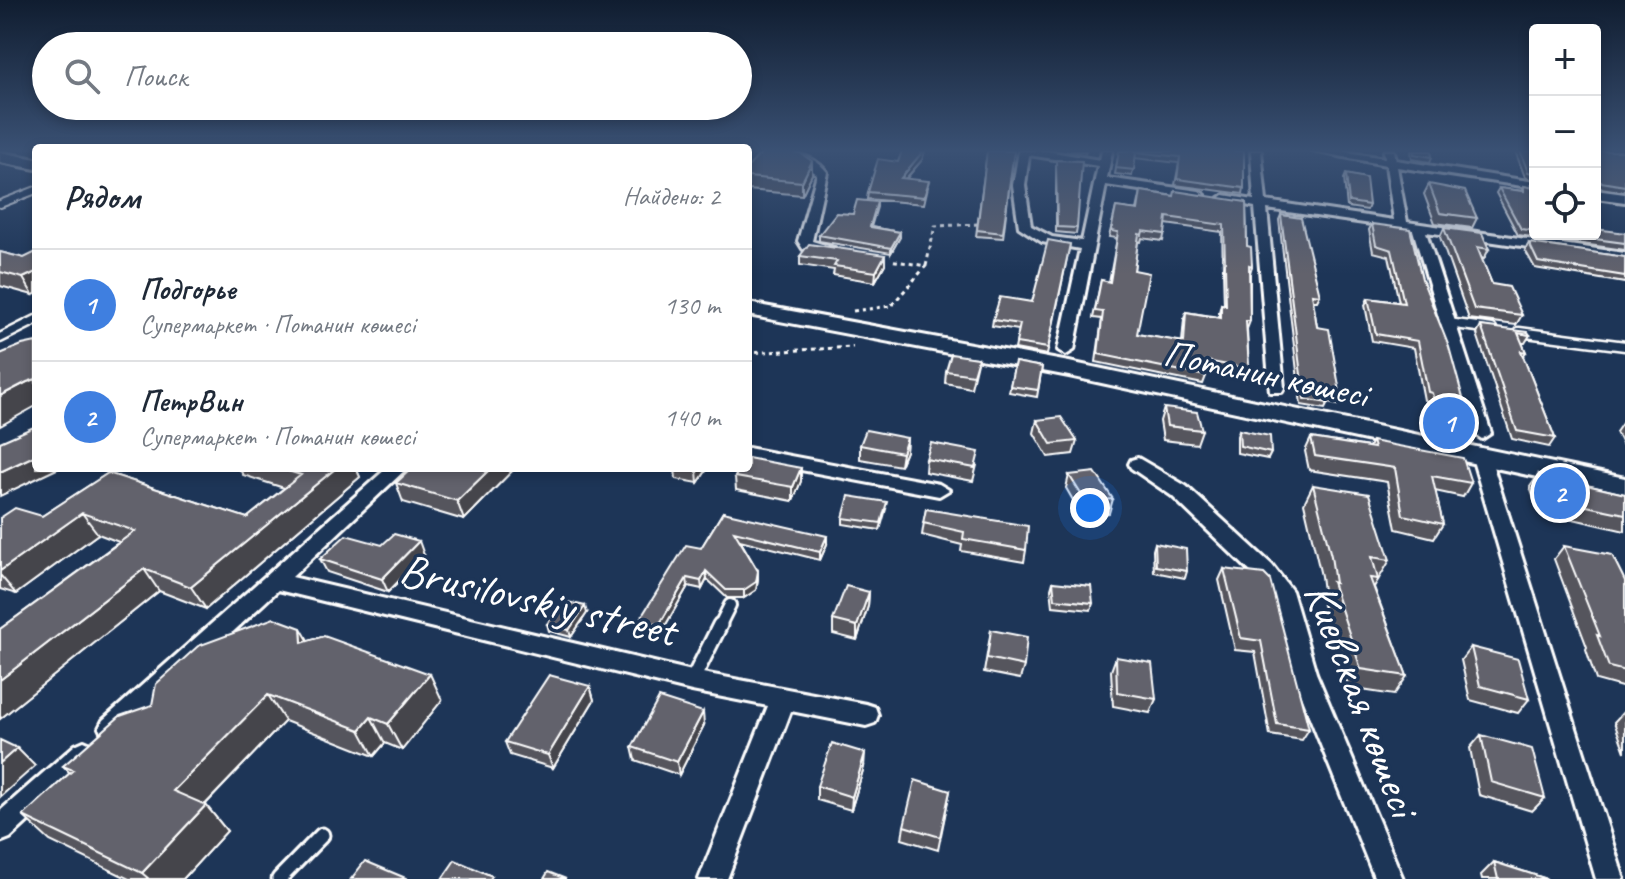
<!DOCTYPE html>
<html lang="ru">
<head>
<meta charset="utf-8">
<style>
	body { margin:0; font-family:Caveat,sans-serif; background:#f6f6f7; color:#1f2937 }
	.controls { position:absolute; right:24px; top:24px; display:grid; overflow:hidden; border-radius:8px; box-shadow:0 4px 12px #0003 }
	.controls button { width:72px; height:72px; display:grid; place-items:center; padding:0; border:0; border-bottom:2px solid #e0e1e3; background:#fff; color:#1f2937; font:40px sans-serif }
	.you { position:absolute; left:1090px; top:508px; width:28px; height:28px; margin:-20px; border:6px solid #fff; border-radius:50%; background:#1a73e8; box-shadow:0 0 0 12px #1a73e833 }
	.badge { display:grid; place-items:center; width:52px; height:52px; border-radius:50%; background:#ea580c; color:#fff; font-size:26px; font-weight:700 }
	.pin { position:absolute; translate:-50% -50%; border:4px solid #fff; box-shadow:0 2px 8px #0006 }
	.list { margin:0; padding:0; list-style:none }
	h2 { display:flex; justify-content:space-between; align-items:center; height:104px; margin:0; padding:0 32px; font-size:34px }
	h2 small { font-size:26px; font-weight:400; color:#747a83 }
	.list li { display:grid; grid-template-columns:52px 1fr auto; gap:24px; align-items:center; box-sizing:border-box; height:112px; padding:0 32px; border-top:2px solid #e0e1e3 }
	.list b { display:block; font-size:30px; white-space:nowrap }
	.list p { margin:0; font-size:26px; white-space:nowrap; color:#747a83 }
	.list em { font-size:26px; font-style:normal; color:#747a83 }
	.icon { flex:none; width:44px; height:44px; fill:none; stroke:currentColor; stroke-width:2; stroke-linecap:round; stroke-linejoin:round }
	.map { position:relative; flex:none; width:1625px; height:879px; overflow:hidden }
	.search { position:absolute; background:#fff; box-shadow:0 4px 12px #0003; left:32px; top:32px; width:720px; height:88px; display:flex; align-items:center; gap:20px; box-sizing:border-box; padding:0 28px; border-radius:44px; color:#747a83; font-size:30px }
	.panel { position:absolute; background:#fff; box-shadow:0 4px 12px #0003; left:32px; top:144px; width:720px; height:328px; border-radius:8px }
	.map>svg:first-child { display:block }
</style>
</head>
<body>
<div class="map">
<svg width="1625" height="879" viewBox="0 0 1625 879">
	<rect width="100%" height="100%" fill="#1d3557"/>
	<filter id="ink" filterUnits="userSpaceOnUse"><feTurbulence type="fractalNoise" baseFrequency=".0125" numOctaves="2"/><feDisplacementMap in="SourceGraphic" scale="16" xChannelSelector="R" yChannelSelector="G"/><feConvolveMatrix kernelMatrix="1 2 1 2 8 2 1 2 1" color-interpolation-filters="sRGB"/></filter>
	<g filter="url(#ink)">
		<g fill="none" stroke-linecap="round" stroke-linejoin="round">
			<g stroke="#fff" stroke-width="10">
				<path id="lane-far3" d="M 0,204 L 36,190"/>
			</g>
			<g stroke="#fff" stroke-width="13">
				<path id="lane-far2" d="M 1448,323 L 1492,329
					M 1519,332 L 1625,346
					M 0,338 L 36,320"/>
			</g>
			<g stroke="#fff" stroke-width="16">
				<path id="lane-far1" d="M 719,627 L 730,605"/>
			</g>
			<g stroke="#fff" stroke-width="19">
				<path id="lane" d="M 692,681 L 720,625
					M 279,879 L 322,835"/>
			</g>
			<g stroke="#fff" stroke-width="6">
				<path id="street" d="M 757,151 C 782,151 810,150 827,172 L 812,241 L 835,248 L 835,254 L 803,249 L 798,241 L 817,174 L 800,162 Z
					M 1019,151 L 1047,151 L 1100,160 L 1102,151 L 1112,151 L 1107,178 L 1199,191 L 1205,195 L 1199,199 L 1106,185 L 1074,350 L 1066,355 L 1058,350 L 1080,249 L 1042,242 L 1019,227 L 1013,185 ZM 1029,155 L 1098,166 L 1082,241 L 1052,237 L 1031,226 L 1025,185 Z
					M 1251,151 L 1261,151 L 1266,201 L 1394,220 L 1386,165 L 1313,151 L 1340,151 L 1385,158 L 1384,151 L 1394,151 L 1396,160 L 1535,182 L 1535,188 L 1397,167 L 1407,222 L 1625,253 L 1625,261 L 1426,232 L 1491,433 L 1482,439 L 1473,433 L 1413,230 L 1267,209 L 1284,388 L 1282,392 L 1270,392 L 1255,207 L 1218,199 L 1224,195 L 1254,200 Z
					M 1595,190 L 1625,194 L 1625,202 L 1595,198 Z
					M 748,448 L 939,484 L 949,490 L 939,496 L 748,460 Z
					M 1481,451 L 1490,457 L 1624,879 L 1596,879 L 1472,457 Z
					M 1138,458 L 1186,486 L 1272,565 L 1292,591 L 1316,673 L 1403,879 L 1375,879 L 1292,673 L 1274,599 L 1256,577 L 1172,496 L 1131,468 L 1129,464 L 1131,460 Z
					M 387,468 L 407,468 L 292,577 L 692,671 L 866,704 L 875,707 L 878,715 L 875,723 L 866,726 L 791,711 L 727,879 L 699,879 L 768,706 L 692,691 L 278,590 L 121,736 L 112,739 L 103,736 L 99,728 L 103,720 Z
					M 84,741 L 93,745 L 97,753 L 93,761 L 10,838 L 0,842 L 0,811 L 75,745 Z"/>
			</g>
			<g stroke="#fff" stroke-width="6">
				<path id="secondary" d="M 0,152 L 36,159 L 36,169 L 0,162 Z
					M 748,303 L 1069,362 L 1625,478 L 1625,496 L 1069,376 L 748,315 Z"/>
			</g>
			<path stroke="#fff" stroke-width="3" stroke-dasharray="4 4" stroke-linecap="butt" d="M 926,266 L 935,226 L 979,224
				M 853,311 L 891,306 L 926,266 L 890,260
				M 748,353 L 853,347"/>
			<use href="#lane-far3" stroke="#1d3557" stroke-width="6"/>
			<use href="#lane-far2" stroke="#1d3557" stroke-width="8"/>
			<use href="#lane-far1" stroke="#1d3557" stroke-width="10"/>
			<use href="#lane" stroke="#1d3557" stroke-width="13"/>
			<use href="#street" fill="#1d3557" fill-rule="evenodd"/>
			<use href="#secondary" fill="#1d3557" fill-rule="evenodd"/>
		</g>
		<path fill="#54545d" stroke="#fff" stroke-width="2" fill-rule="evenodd" d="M 902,151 L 925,151 L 922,160 L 906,179 L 928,187 L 924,204 L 867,199 L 868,192 L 898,162 Z
			M 987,151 L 1014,151 L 1003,238 L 976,236 Z
			M 1066,151 L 1086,151 L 1085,154 Z
			M 1119,151 L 1244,151 L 1244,188 L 1243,194 L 1175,185 L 1179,163 L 1135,158 L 1132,176 L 1115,174 Z
			M 1411,151 L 1431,151 L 1432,157 L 1430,162 L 1412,159 Z
			M 1515,151 L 1535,151 L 1535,181 L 1525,177 Z
			M 1595,151 L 1625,151 L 1625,192 L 1595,187 Z
			M 1056,160 L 1077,228 L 1076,234 L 1056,232 Z
			M 748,167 L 812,174 L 802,195 L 748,190 Z
			M 1346,174 L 1369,205 L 1367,210 L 1347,207 L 1344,179 Z
			M 1429,184 L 1477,218 L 1472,228 L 1435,223 L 1424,194 Z
			M 1532,185 L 1535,185 L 1535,234 L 1625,233 L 1625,250 L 1518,235 L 1496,193 L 1499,188 L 1522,191 L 1524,186 L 1531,188 Z
			M 1141,191 L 1174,196 L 1246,202 L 1247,246 L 1252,266 L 1250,273 L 1250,321 L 1247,329 L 1249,369 L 1246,377 L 1206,369 L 1206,376 L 1203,384 L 1096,362 L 1102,319 L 1093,318 L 1101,280 L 1109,282 L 1117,238 L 1109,237 L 1116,207 L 1137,210 ZM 1166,224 L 1222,232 L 1224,305 L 1221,304 L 1219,312 L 1219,317 L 1186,312 L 1184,319 L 1182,342 L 1137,334 L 1134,270 L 1138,241 L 1141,242 L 1142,238 L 1163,241 Z
			M 877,202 L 877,207 L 871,227 L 900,232 L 900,237 L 891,253 L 819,241 L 819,235 L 853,214 Z
			M 1281,215 L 1320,295 L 1317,301 L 1313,301 L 1317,327 L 1341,398 L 1338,405 L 1328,403 L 1325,409 L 1301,405 L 1279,220 Z
			M 1372,224 L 1422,279 L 1469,420 L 1464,428 L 1434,422 L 1428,401 L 1424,400 L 1414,348 L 1372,341 L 1365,305 L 1368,298 L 1399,302 L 1389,256 L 1373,252 L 1369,230 Z
			M 1444,228 L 1489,249 L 1484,259 L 1481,258 L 1492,284 L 1522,315 L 1516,325 L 1469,319 L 1440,237 Z
			M 1529,243 L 1625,257 L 1625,283 L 1535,268 L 1525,250 Z
			M 1070,244 L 1047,355 L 1015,349 L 1019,330 L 992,326 L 993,320 L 1032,302 Z
			M 0,252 L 24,258 L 33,295 L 0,286 Z
			M 885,255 L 885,264 L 875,282 L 833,275 L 834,270 L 800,265 L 800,256 Z
			M 1481,326 L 1530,335 L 1525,343 L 1522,343 L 1526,352 L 1523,356 L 1555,438 L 1549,447 L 1512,439 L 1477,334 Z
			M 978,358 L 971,388 L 945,383 L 946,371 Z
			M 1015,362 L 1042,367 L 1037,397 L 1009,392 Z
			M 1164,408 L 1202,430 L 1197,444 L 1163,440 L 1160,421 Z
			M 1625,419 L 1625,450 L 1616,432 Z
			M 1037,420 L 1077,441 L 1073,454 L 1048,457 L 1034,433 Z
			M 1239,430 L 1271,453 L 1268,459 L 1237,453 L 1237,436 Z
			M 907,438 L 906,451 L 900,466 L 860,459 L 860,445 Z
			M 1311,438 L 1369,447 L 1372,441 L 1471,483 L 1463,497 L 1435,491 L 1443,524 L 1434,538 L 1396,529 L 1387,482 L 1309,470 L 1305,451 Z
			M 926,459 L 977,465 L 973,481 L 925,472 Z
			M 239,468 L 356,468 L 360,477 L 206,609 L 159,591 L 0,719 L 0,629 L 119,542 L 98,534 L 16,594 L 0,589 L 0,518 L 42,516 L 108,473 L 247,518 L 284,488 L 243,475 Z
			M 515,468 L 464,520 L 403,502 L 396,483 Z
			M 675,468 L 708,468 L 698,483 L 676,479 Z
			M 801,468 L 801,481 L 793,501 L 736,490 L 735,477 Z
			M 1539,474 L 1625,494 L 1625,531 L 1538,511 L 1530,487 Z
			M 1069,475 L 1113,499 L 1109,513 L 1082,516 L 1066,488 Z
			M 1313,485 L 1390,560 L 1374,587 L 1407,676 L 1394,695 L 1349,688 L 1322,602 L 1324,598 L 1321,576 L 1304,503 Z
			M 886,509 L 880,530 L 843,524 L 843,518 Z
			M 926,509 L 1026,550 L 1024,562 L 961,551 L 962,545 L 922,535 Z
			M 723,512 L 827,544 L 820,560 L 740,540 L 758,571 L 758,579 L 756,590 L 744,598 L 727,598 L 707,579 L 702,589 L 688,586 L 661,633 L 641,628 L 640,619 L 701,548 Z
			M 1155,543 L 1187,571 L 1185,578 L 1154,572 L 1153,550 Z
			M 382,545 L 424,555 L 388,592 L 327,572 L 320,559 Z
			M 1564,546 L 1625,581 L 1625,688 L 1596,680 L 1586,649 L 1587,647 L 1554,559 Z
			M 1224,569 L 1309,729 L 1302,740 L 1270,735 L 1255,652 L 1235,650 L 1219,580 Z
			M 1053,582 L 1093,603 L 1091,610 L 1053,606 L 1051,589 Z
			M 869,592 L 868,606 L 857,640 L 833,634 L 833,620 Z
			M 587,613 L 571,637 L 549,631 L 547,624 Z
			M 991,630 L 1024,666 L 1020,679 L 984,672 Z
			M 308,641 L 442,700 L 402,750 L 385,743 L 374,756 L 285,721 L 205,805 L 227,831 L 183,879 L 129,879 L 50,841 L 23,816 L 70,773 L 63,766 L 152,705 Z
			M 1471,647 L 1529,699 L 1518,713 L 1470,700 L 1461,660 Z
			M 1116,657 L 1156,699 L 1150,713 L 1113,706 L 1111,671 Z
			M 590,686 L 594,700 L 553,768 L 510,755 L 505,742 Z
			M 1625,710 L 1625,752 L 1614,722 Z
			M 704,725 L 679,775 L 635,760 L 632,747 Z
			M 1481,735 L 1545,798 L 1532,811 L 1479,795 L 1470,748 Z
			M 864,767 L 851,810 L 817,800 L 817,786 Z
			M 950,791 L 938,850 L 902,839 L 904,826 Z
			M 1494,862 L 1547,879 L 1482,879 L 1481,875 Z"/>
		<path fill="#45454c" stroke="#fff" stroke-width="2" d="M 923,151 L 925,151 L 922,160 L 900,185 L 901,178 Z
			M 812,161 L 812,174 L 802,195 L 802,182 Z
			M 900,232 L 900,237 L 891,253 L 891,248 Z
			M 885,255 L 885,264 L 875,282 L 876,272 Z
			M 36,272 L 36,294 L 33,295 L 23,278 Z
			M 36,379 L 36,406 L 0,426 L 0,396 L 27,382 Z
			M 907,438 L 906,451 L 900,466 L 902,453 Z
			M 36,455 L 36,468 L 59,468 L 0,496 L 0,472 Z
			M 336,468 L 356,468 L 360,477 L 206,609 L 191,587 Z
			M 491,468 L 515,468 L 464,520 L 457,501 Z
			M 698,468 L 708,468 L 698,483 L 697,470 Z
			M 801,468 L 801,481 L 793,501 L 793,487 Z
			M 82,513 L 98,534 L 16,594 L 0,575 L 0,571 Z
			M 827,536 L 827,544 L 820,560 L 820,552 Z
			M 419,541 L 424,555 L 388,592 L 382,579 Z
			M 144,569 L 159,591 L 0,719 L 0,680 Z
			M 706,571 L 707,579 L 702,589 L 701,581 Z
			M 758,571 L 758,579 L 756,590 L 744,598 L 744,590 Z
			M 687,578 L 688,586 L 661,633 L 659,625 Z
			M 869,592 L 868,606 L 857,640 L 857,626 Z
			M 585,606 L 587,613 L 571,637 L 569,630 Z
			M 301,628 L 316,654 L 302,643 Z
			M 430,674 L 442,700 L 402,750 L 388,724 Z
			M 590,686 L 594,700 L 553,768 L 548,755 Z
			M 268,695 L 285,721 L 194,816 L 173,791 Z
			M 703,712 L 704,725 L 679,775 L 677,762 Z
			M 371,717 L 385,743 L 374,756 L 360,730 Z
			M 17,748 L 35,766 L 0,797 L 0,763 Z
			M 865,753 L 864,767 L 851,810 L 852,797 Z
			M 206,805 L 227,831 L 183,879 L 149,879 L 142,873 Z"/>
		<path fill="#62626c" stroke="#fff" stroke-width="2" fill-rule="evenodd" d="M 763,151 L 783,151 L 800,153 L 812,161 L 802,182 L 748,177 L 748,167 Z
			M 902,151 L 923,151 L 901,178 L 929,181 L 924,197 L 868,192 L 878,159 L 898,162 Z
			M 987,151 L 1014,151 L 1003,233 L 977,230 Z
			M 1119,151 L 1244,151 L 1244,188 L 1177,179 L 1180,157 L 1136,152 L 1134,170 L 1116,168 Z
			M 1414,151 L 1431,151 L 1432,157 L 1414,154 Z
			M 1520,151 L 1535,151 L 1535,174 L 1528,172 Z
			M 1595,151 L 1625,151 L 1625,186 L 1595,181 Z
			M 1056,160 L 1082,161 L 1077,228 L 1057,227 Z
			M 1346,174 L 1366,178 L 1369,205 L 1349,202 Z
			M 1429,184 L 1465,191 L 1477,218 L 1440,213 Z
			M 1532,185 L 1535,185 L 1535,231 L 1521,229 L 1499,188 L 1524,191 L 1524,186 L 1534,188 Z
			M 1141,191 L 1174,196 L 1175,191 L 1246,202 L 1247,246 L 1251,247 L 1252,266 L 1249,265 L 1250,321 L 1246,321 L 1249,369 L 1206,361 L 1206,376 L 1098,354 L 1103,312 L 1095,311 L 1101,280 L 1110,282 L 1118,232 L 1111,231 L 1116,207 L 1138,210 ZM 1167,217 L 1224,225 L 1226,305 L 1221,304 L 1221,318 L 1186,312 L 1184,342 L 1137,334 L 1149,273 L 1134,270 L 1139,234 L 1142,235 L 1143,231 L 1165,234 Z
			M 857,200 L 877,202 L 870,227 L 900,232 L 891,248 L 819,235 L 836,213 L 853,214 Z
			M 1281,215 L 1301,218 L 1320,295 L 1312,294 L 1317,327 L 1329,329 L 1341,398 L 1327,395 L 1328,403 L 1304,399 Z
			M 1372,224 L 1410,229 L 1422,279 L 1449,347 L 1469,420 L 1438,414 L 1432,393 L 1428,392 L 1418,341 L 1376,334 L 1368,298 L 1404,303 L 1392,250 L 1376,245 Z
			M 1444,228 L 1482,233 L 1489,249 L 1477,247 L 1492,284 L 1509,287 L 1522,315 L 1474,309 Z
			M 1595,229 L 1625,233 L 1625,243 L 1558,234 L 1595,234 Z
			M 1048,240 L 1070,244 L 1048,348 L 1016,343 L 1020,324 L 993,320 L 1000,297 L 1032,302 Z
			M 1529,243 L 1625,257 L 1625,276 L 1538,262 Z
			M 809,244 L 885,255 L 876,272 L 834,266 L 837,261 L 800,256 Z
			M 0,252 L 24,258 L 36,252 L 36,272 L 23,278 L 0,272 Z
			M 1481,326 L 1528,332 L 1530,335 L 1518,333 L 1526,352 L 1521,351 L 1555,438 L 1517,431 Z
			M 36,342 L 36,379 L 27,382 L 0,396 L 0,354 L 22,345 Z
			M 951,354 L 978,358 L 973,375 L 946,371 Z
			M 1015,362 L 1042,367 L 1038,390 L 1010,386 Z
			M 1164,408 L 1197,412 L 1202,430 L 1167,426 Z
			M 1061,417 L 1077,441 L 1051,444 L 1037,420 Z
			M 36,426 L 36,455 L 0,472 L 0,442 Z
			M 866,430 L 907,438 L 902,453 L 860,445 Z
			M 1239,430 L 1270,436 L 1271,453 L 1240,446 Z
			M 1311,438 L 1374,448 L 1372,441 L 1463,458 L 1471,483 L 1432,476 L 1443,524 L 1403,515 L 1395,468 L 1315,456 Z
			M 931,443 L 979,452 L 975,468 L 926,459 Z
			M 748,458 L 801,468 L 793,487 L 735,477 L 739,468 L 748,468 Z
			M 278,468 L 336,468 L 191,587 L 144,569 L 0,680 L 0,629 L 135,531 L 82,513 L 0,571 L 0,518 L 15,508 L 42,516 L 108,473 L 247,518 L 301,475 Z
			M 412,468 L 491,468 L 457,501 L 396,483 Z
			M 1095,472 L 1113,499 L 1086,502 L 1069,475 Z
			M 1539,474 L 1625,494 L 1625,514 L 1548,498 Z
			M 1313,485 L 1369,494 L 1390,560 L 1372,557 L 1378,579 L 1370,578 L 1407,676 L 1361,669 L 1332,582 L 1335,583 L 1331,556 Z
			M 849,496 L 887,502 L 881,523 L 843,518 Z
			M 926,509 L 1028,526 L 1026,550 L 963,539 L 964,532 L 923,523 Z
			M 723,512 L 827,536 L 820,552 L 734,531 L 758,571 L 756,582 L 744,590 L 726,590 L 706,571 L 701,581 L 687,578 L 659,625 L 640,619 L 686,545 L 701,548 Z
			M 394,534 L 419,541 L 382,579 L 320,559 L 346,535 L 382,545 Z
			M 1155,543 L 1186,549 L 1187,571 L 1156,566 Z
			M 1564,546 L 1612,555 L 1625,581 L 1625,671 L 1609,667 L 1597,635 L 1600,636 Z
			M 1224,569 L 1264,574 L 1270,580 L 1309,729 L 1277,724 L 1261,641 L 1241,638 Z
			M 1053,582 L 1091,586 L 1093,603 L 1055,599 Z
			M 846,586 L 869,592 L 857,626 L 833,620 Z
			M 563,601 L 585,606 L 569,630 L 547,624 Z
			M 274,618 L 301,628 L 302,643 L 324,636 L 430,674 L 388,724 L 371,717 L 360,730 L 268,695 L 173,791 L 206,805 L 142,873 L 23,816 L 73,770 L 63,766 L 120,716 L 152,705 L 156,684 L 198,646 Z
			M 991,630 L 1027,637 L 1024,666 L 987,658 Z
			M 1471,647 L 1518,659 L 1529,699 L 1480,686 Z
			M 1116,657 L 1152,663 L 1156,699 L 1117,692 Z
			M 549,675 L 590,686 L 548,755 L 505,742 Z
			M 659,698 L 703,712 L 677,762 L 632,747 Z
			M 1481,735 L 1532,749 L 1545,798 L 1491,782 Z
			M 0,740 L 17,748 L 0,763 Z
			M 832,743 L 865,753 L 852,797 L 817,786 Z
			M 915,780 L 950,791 L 940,837 L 904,826 Z
			M 455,860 L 492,876 L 490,879 L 442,879 Z
			M 365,861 L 408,879 L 351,879 Z
			M 1494,862 L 1547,879 L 1498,879 Z
			M 548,872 L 566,879 L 544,879 Z"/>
	</g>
	<linearGradient id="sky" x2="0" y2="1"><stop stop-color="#101d30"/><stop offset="0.55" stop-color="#3a5174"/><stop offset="1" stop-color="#3a5174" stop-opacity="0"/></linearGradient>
	<rect width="1625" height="274" fill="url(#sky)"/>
	<g text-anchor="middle" stroke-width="7" stroke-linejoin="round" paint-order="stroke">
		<g font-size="38" fill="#fff" stroke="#1d3557">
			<text transform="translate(1266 373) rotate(12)" y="13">Потанин көшесі</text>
		</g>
		<g font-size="46" fill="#fff" stroke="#1d3557">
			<text transform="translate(538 599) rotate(13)" y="16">Brusilovskiy street</text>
			<text transform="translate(1363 699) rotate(69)" y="16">Киевская көшесі</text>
		</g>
	</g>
</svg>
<div class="controls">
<button>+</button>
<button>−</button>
<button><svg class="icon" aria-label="locate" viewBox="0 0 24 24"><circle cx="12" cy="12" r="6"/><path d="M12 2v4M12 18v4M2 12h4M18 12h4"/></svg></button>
</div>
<div class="you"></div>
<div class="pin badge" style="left:1449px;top:423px;background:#3f7fe0">1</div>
<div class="pin badge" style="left:1560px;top:493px;background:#3f7fe0">2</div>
<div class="search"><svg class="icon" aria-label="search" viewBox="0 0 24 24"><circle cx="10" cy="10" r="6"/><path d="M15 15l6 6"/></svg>Поиск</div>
<section class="panel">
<h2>Рядом<small>Найдено: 2</small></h2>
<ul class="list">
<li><span class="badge" style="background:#3f7fe0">1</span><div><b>Подгорье</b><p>Супермаркет · Потанин көшесі</p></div><em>130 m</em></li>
<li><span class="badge" style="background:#3f7fe0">2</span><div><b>ПетрВин</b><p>Супермаркет · Потанин көшесі</p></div><em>140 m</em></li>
</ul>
</section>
</div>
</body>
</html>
